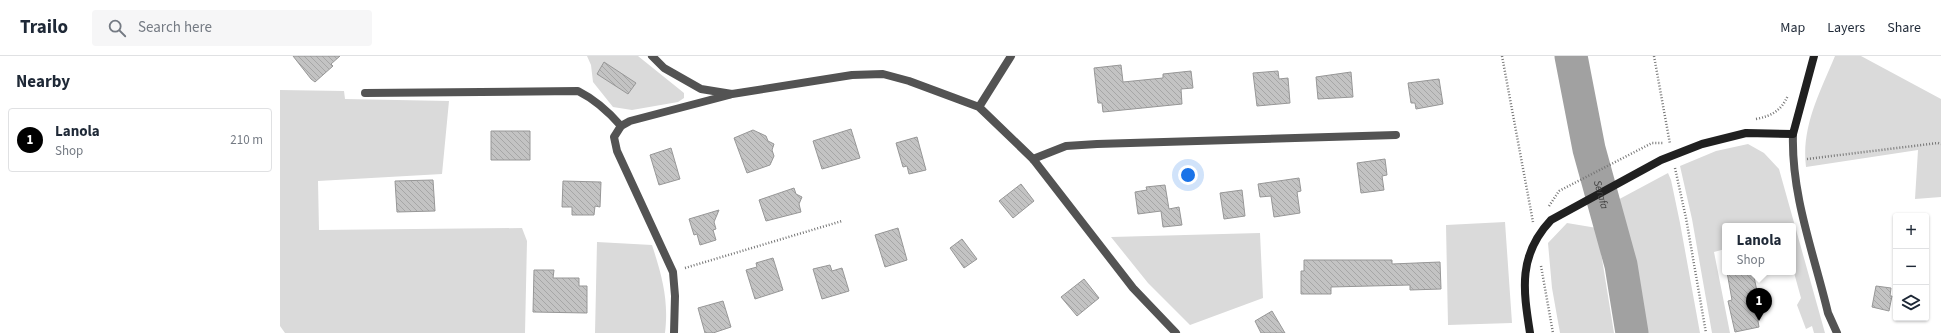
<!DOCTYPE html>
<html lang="en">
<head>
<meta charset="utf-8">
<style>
	body { margin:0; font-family:"Source Sans 3",sans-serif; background:#f6f6f7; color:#1f2937 }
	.controls { position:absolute; right:12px; bottom:12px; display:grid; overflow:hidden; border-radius:4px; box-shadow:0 1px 3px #0004 }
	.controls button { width:36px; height:36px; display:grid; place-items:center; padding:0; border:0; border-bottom:1px solid #e0e1e3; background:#fff; color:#1f2937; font:20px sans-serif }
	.you { position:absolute; left:908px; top:119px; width:14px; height:14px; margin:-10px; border:3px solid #fff; border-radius:50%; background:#1a73e8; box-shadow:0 0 0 6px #1a73e833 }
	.badge { display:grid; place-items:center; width:26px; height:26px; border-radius:50%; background:#000; color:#fff; font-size:13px; font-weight:700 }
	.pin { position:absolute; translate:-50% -33px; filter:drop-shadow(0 1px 2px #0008) }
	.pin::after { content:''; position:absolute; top:21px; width:14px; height:12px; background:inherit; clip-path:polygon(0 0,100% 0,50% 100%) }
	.popup { position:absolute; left:1442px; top:167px; width:74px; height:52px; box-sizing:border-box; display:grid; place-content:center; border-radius:4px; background:#fff; filter:drop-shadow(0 1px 3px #0005); font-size:13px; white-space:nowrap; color:#747a83 }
	.popup b { font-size:15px; color:#1f2937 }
	.popup::after { content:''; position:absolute; left:50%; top:100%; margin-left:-8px; border:8px solid transparent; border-top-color:#fff }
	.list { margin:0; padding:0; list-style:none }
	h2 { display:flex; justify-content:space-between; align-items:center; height:52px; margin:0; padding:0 16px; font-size:17px }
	h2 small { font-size:13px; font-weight:400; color:#747a83 }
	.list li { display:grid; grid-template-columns:26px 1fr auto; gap:12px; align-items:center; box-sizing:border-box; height:64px; margin:0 8px 8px; padding:0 8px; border:1px solid #e0e1e3; border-radius:4px }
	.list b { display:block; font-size:15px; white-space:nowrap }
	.list p { margin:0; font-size:13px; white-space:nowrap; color:#747a83 }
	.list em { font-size:13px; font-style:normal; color:#747a83 }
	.icon { flex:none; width:22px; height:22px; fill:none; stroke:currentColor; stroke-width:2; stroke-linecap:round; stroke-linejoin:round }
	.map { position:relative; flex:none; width:1661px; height:277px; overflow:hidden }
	header { display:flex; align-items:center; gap:24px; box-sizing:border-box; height:56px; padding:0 20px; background:#fff; border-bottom:1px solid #e0e1e3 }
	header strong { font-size:19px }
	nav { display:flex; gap:22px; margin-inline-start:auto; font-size:14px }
	.search { width:280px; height:36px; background:#f6f6f7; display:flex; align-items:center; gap:10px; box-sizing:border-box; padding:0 14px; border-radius:4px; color:#747a83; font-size:15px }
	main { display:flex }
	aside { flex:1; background:#fff }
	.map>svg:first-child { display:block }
</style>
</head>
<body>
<header>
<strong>Trailo</strong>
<div class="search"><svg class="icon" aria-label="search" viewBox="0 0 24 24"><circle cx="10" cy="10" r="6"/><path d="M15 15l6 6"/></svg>Search here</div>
<nav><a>Map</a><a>Layers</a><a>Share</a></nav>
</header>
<main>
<aside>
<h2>Nearby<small></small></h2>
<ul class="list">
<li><span class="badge">1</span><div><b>Lanola</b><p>Shop</p></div><em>210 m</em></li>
</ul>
</aside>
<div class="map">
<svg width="1661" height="277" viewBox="0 0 1661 277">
	<defs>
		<pattern id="building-back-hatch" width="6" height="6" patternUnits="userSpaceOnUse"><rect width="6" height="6" fill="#c3c3c3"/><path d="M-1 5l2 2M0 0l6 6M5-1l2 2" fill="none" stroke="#a6a6a6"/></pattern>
	</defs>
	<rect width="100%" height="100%" fill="#fff"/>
	<path fill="#dadada" d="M 307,0 L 358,0 L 404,37 L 404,42 L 398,46 L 352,54 L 333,51 L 313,26 L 311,9 Z
		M 1555,0 L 1581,0 L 1661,43 L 1661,141 L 1635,143 L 1638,94 L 1526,111 C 1521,71 1540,36 1555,0 Z
		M 0,34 L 64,35 L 65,43 L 169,45 L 162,118 L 38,125 L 39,174 L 242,172 L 247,185 L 245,277 L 5,277 L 0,270 Z
		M 1468,88 L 1484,97 L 1499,113 L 1545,277 L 1534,277 L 1532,270 L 1526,273 L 1517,249 L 1521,242 L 1513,213 L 1513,170 L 1445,170 L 1445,193 L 1434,196 L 1450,277 L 1432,277 L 1412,163 L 1400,110 L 1436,95 Z
		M 1388,117 L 1391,124 L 1400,167 L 1420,277 L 1365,277 L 1362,250 L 1332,147 Z
		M 1225,166 L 1232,267 L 1168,269 L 1166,169 Z
		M 1287,167 L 1317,172 L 1334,277 L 1280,277 L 1272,232 L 1268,187 Z
		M 980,177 L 983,242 L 910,269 L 868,227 L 831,181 Z
		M 317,186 L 372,189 C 382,220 389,244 385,277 L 315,277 Z"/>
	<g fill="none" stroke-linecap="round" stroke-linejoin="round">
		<path stroke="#a1a1a1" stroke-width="33" id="s1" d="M 1291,0 L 1309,93 L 1341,209 L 1352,277"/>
	</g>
	<path fill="url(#building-back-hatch)" stroke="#979797" d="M 13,0 L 60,0 L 51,8 L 53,10 L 35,26 L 31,23 Z
		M 324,6 L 356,27 L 348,38 L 317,18 Z
		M 841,9 L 843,26 L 883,22 L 883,18 L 911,15 L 913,32 L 901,33 L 902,48 L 823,56 L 822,47 L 818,47 L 814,12 Z
		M 998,15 L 999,23 L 1008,22 L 1010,47 L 977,50 L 973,17 Z
		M 1071,16 L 1073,41 L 1038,43 L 1036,21 Z
		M 1159,23 L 1163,48 L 1136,53 L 1135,47 L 1131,47 L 1128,27 Z
		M 571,73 L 580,102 L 542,113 L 533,85 Z
		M 473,74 L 486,80 L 488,85 L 494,88 L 492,94 L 494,100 L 490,109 L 467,117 L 454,82 Z
		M 211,75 L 250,75 L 250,104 L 211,104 Z
		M 637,81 L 646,114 L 629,118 L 627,110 L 623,111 L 616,87 Z
		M 391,92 L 400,123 L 379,129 L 370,99 Z
		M 1105,103 L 1107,119 L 1102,120 L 1104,134 L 1081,137 L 1077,107 Z
		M 1019,122 L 1021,135 L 1017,136 L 1020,157 L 994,161 L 991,140 L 980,141 L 978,128 Z
		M 153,124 L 155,155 L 117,156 L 115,125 Z
		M 283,125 L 321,126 L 320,151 L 315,150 L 314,159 L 292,159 L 292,151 L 282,151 Z
		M 741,128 L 754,145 L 733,162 L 719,145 Z
		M 885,129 L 889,153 L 899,151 L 902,169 L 883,171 L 881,155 L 858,158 L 855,136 L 867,134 L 866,131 Z
		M 514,132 L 516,138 L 522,141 L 519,148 L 521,156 L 486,165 L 479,144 Z
		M 962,134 L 965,160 L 944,163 L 940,137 Z
		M 439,154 L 434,166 L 436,173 L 433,174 L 436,184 L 420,189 L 417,178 L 414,179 L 409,163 Z
		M 618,172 L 627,204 L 605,211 L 595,179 Z
		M 682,183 L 697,203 L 684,212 L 670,192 Z
		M 493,202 L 503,234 L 475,243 L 466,214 L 477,211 L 476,207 Z
		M 1024,204 L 1112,204 L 1112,208 L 1160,206 L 1161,233 L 1130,234 L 1130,229 L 1051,231 L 1051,238 L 1021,238 L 1021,215 L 1024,215 Z
		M 550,209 L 552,215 L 562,212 L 569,235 L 542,243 L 533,213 Z
		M 254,214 L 274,214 L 273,222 L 299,222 L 299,230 L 307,230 L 307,257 L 253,256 Z
		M 1447,216 L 1473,216 L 1478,240 L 1474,241 L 1479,271 L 1455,276 L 1448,245 L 1452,244 Z
		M 804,223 L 819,242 L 797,260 L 781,241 Z
		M 1596,230 L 1611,232 L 1610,240 L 1612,240 L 1609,255 L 1592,251 Z
		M 443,245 L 451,271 L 433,277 L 425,277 L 418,252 Z
		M 992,255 L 1005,277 L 981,277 L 975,265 Z"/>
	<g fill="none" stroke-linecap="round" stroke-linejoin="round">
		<path stroke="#757575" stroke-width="2.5" stroke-dasharray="1 2" stroke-linecap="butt" d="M 1222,0 L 1253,166
			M 1374,0 L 1390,88
			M 1476,63 C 1492,60 1502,54 1508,39
			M 1527,103 L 1658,87 L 1661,88
			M 1395,112 L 1406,162 L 1426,277
			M 1269,150 L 1279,135 L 1372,87 L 1384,87
			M 1261,210 L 1273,277
			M 405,212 L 562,165"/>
		<path stroke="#535353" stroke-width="8" d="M 85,37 L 298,35 C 316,44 328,55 341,70
			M 753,103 L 786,90 L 817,88 L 1116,79"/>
		<path stroke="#535353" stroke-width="8" d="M 372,0 L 384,12 L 421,33 L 452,38 L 572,19 L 603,18 L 629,25 L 699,51 L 753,103 L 853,232 L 896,277
			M 699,51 L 731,0
			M 1513,78 C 1511,139 1534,198 1548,257 L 1557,277
			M 394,277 L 395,240 L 393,216 L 337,95 L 334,81 L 341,70 L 350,65 L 449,39"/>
		<path stroke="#202020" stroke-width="8" d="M 1250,277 C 1243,233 1238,199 1271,164 L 1381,104 L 1422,88 L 1466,77 L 1513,78 L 1534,0"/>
	</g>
	<g text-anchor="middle" stroke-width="3" stroke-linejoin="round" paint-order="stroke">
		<g font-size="11" font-style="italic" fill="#424242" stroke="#fff">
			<text dy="4" stroke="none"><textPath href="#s1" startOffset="142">Serafa</textPath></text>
		</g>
	</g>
</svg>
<div class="controls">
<button>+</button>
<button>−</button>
<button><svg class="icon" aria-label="layers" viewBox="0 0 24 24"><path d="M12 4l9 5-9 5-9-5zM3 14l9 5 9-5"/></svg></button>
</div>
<div class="you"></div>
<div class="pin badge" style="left:1479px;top:265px">1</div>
<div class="popup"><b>Lanola</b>Shop</div>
</div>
</main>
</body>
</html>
